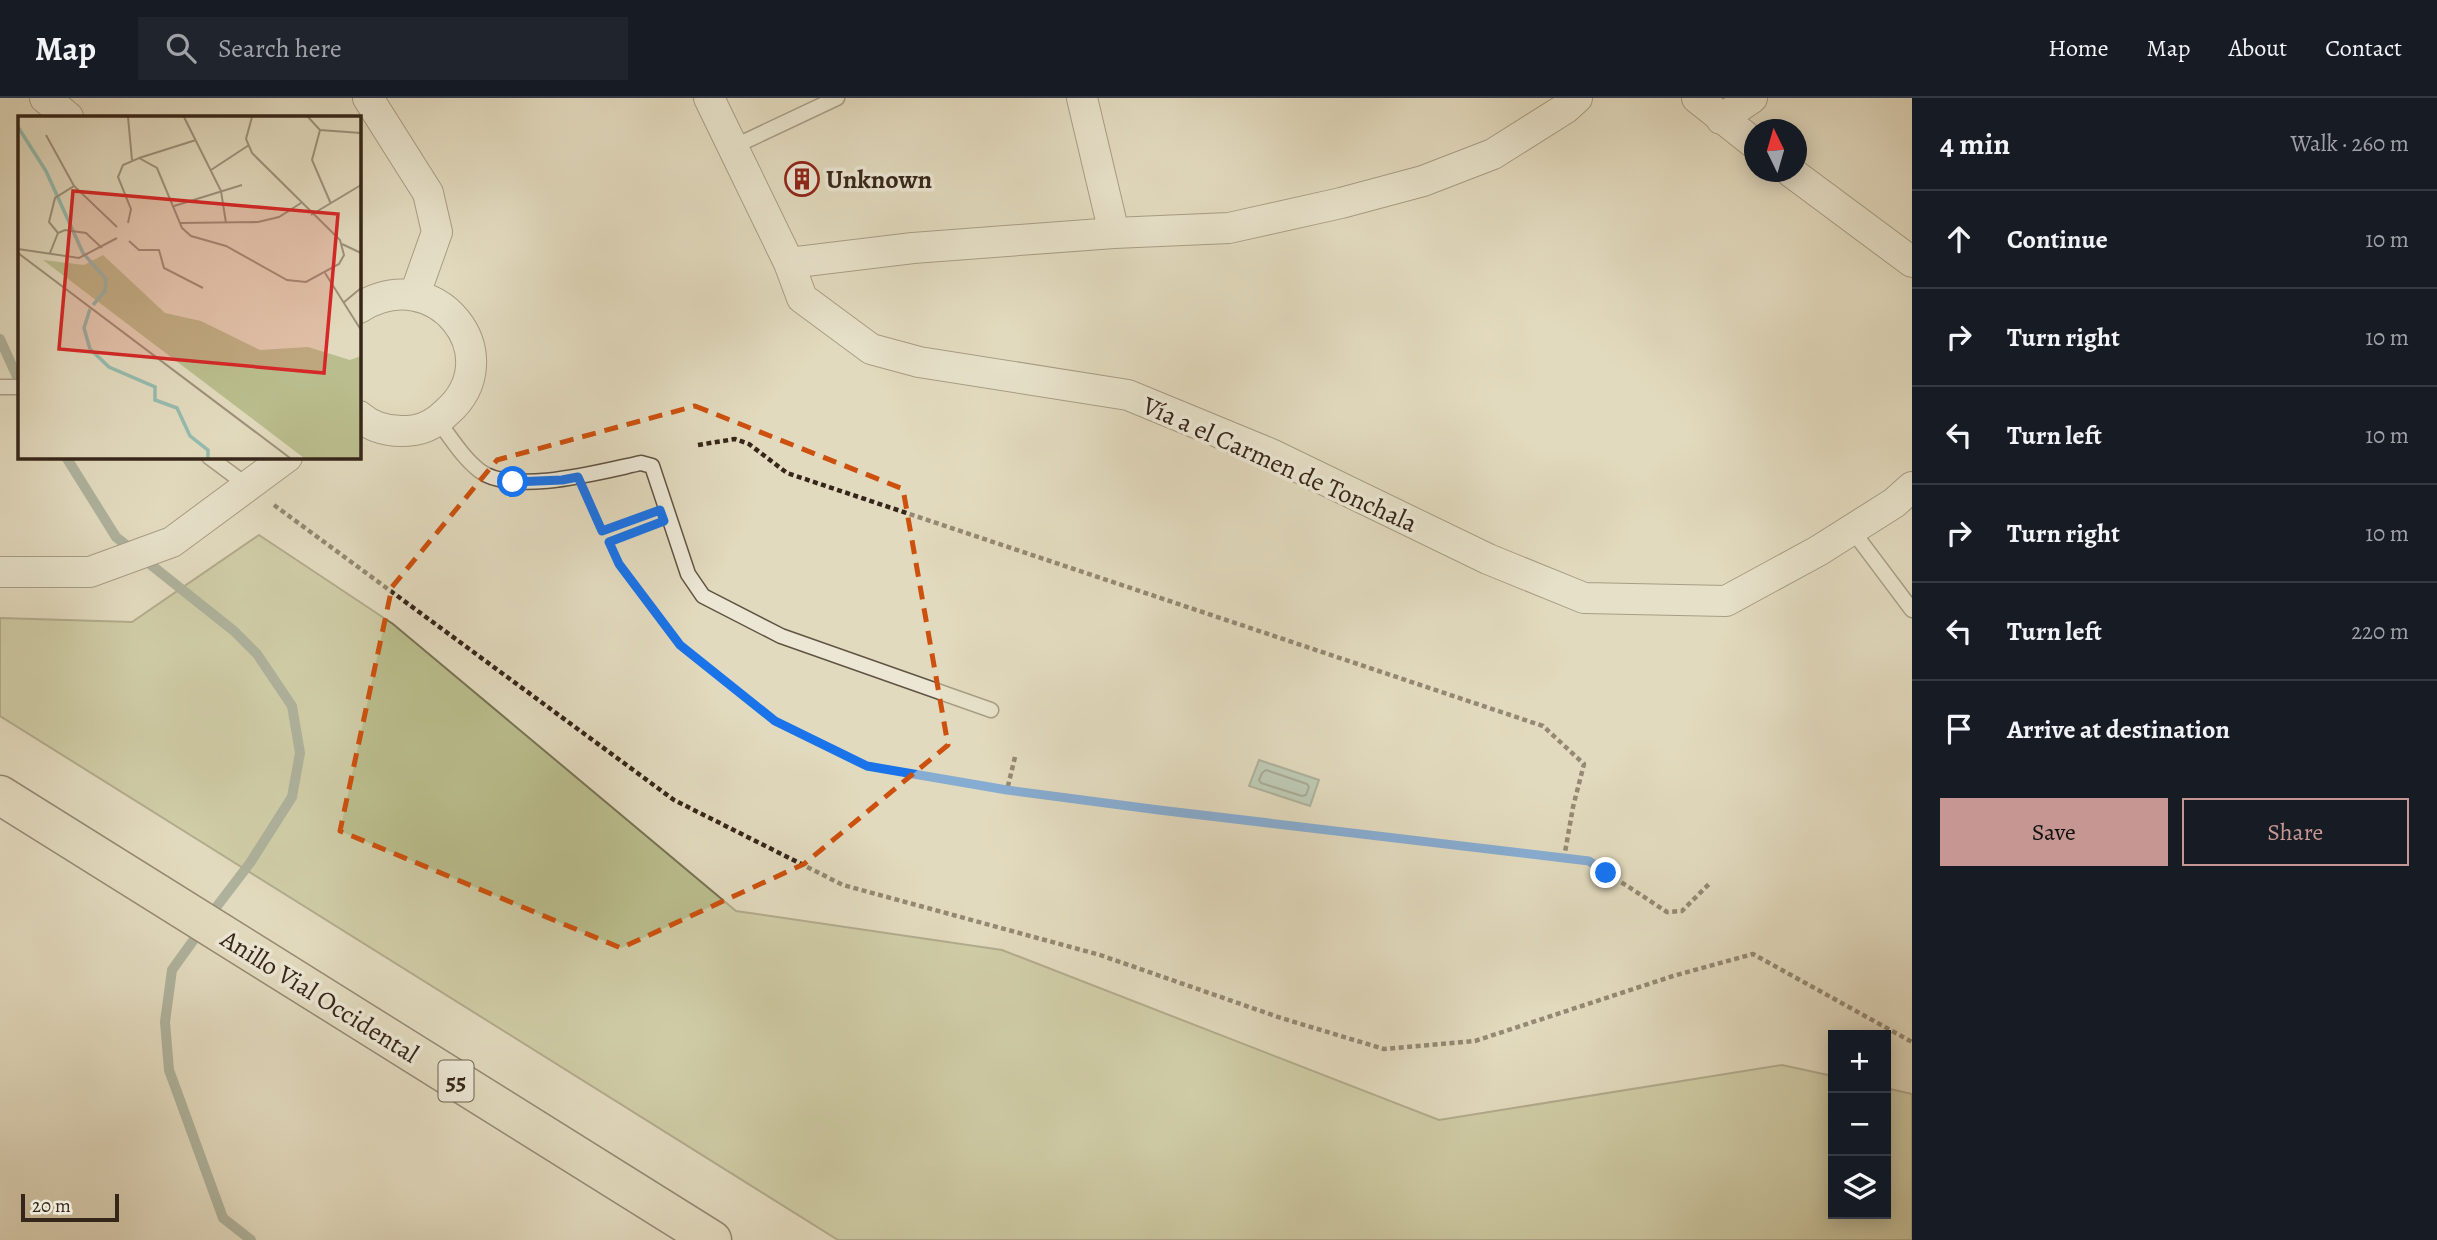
<!DOCTYPE html>
<html lang="en">
<head>
<meta charset="utf-8">
<style>
	body { margin:0; font-family:Alegreya,serif; background:#20242c; color:#f1f3f6 }
	.controls { position:absolute; right:21px; bottom:21px; display:grid; overflow:hidden; border-radius:0px; box-shadow:0 4px 18px #0003 }
	.controls button { width:63px; height:63px; display:grid; place-items:center; padding:0; border:0; border-bottom:2px solid #363941; background:#171b24; color:#f1f3f6; font:35px sans-serif }
	.compass { position:absolute; left:1744px; top:21px; width:63px; height:63px; border-radius:50%; background:#171b24; box-shadow:0 4px 18px #0003; rotate:355deg }
	.scale { position:absolute; left:21px; bottom:18px; width:98px; box-sizing:border-box; padding-left:7px; border:4px solid #362619; border-top:0; font-size:19px; line-height:24px; white-space:nowrap; color:#362619; -webkit-text-stroke:5px #ece7d5; paint-order:stroke }
	.stop { position:absolute; width:21px; height:21px; margin:-16px; border:5px solid #1a73e8; border-radius:50%; background:#fff }
	.stop.end { background:#1a73e8; border-color:#fff; box-shadow:0 2px 7px #0008 }
	.list { margin:0; padding:0; list-style:none }
	h2 { display:flex; justify-content:space-between; align-items:center; height:91px; margin:0; padding:0 28px; font-size:30px }
	h2 small { font-size:23px; font-weight:400; color:#9ea1a6 }
	.list li { display:grid; grid-template-columns:46px 1fr auto; gap:21px; align-items:center; box-sizing:border-box; height:98px; padding:0 28px; border-top:2px solid #363941 }
	.list b { display:block; font-size:26px; white-space:nowrap }
	.list em { font-size:23px; font-style:normal; color:#9ea1a6 }
	.actions { display:flex; gap:14px; padding:21px 28px }
	.actions a { flex:1; padding:16px 0; border:2px solid #c59692; border-radius:0px; text-align:center; font-size:24px; color:#c59692 }
	.actions .main { background:#c59692; color:#111 }
	.icon { flex:none; width:38px; height:38px; fill:none; stroke:currentColor; stroke-width:2; stroke-linecap:round; stroke-linejoin:round }
	.map { position:relative; flex:none; width:1912px; height:1142px; overflow:hidden }
	header { display:flex; align-items:center; gap:42px; box-sizing:border-box; height:98px; padding:0 35px; background:#171b24; border-bottom:2px solid #363941 }
	header strong { font-size:33px }
	nav { display:flex; gap:38px; margin-inline-start:auto; font-size:24px }
	.search { width:490px; height:63px; background:#20242c; display:flex; align-items:center; gap:18px; box-sizing:border-box; padding:0 24px; border-radius:0px; color:#9ea1a6; font-size:26px }
	main { display:flex }
	aside { flex:1; background:#171b24 }
	.map>svg:first-child { display:block }
</style>
</head>
<body>
<header>
<strong>Map</strong>
<div class="search"><svg class="icon" aria-label="search" viewBox="0 0 24 24"><circle cx="10" cy="10" r="6"/><path d="M15 15l6 6"/></svg>Search here</div>
<nav><a>Home</a><a>Map</a><a>About</a><a>Contact</a></nav>
</header>
<main>
<div class="map">
<svg width="1912" height="1142" viewBox="0 0 1912 1142">
	<rect width="100%" height="100%" fill="#e2dabe"/>
	<filter id="stains"><feTurbulence type="fractalNoise" baseFrequency=".00286" numOctaves="4"/><feColorMatrix values="0 0 0 0 .2 0 0 0 0 .09 0 0 0 0 .02 0 0 0 .5 -.17"/></filter>
	<radialGradient id="worn" r=".72"><stop offset=".6" stop-color="#630" stop-opacity="0"/><stop offset="1" stop-color="#630" stop-opacity=".3"/></radialGradient>
	<path fill="#babd8d" stroke="#787253" stroke-width="2" d="M 259,437 L 393,526 L 736,813 L 1002,852 L 1439,1022 L 1782,967 L 1833,978 L 1833,1116 L 1886,1116 L 1886,990 L 1912,996 L 1912,1142 L 838,1142 L 0,618 L 0,520 L 132,524 Z"/>
	<path fill="#95bbae" stroke="#6f7f72" stroke-width="2" d="M 1259,662 L 1319,682 L 1310,708 L 1249,688 Z"/>
	<g fill="none" stroke-linecap="round" stroke-linejoin="round">
		<path stroke="#667064" stroke-width="2" d="M 1266,672 L 1307,686 L 1309,689 L 1306,697 L 1302,698 L 1261,685 L 1259,682 L 1262,675 Z"/>
		<path stroke="#6f7f72" stroke-width="10" d="M 0,241 L 19,283
			M 66,359 L 116,439 L 234,533 L 257,556 L 292,608 L 300,655 L 292,699 L 250,765 L 208,820
			M 200,833 L 172,872 L 165,924 L 169,972 L 223,1120 L 251,1142"/>
		<g stroke="#615342" stroke-width="17">
			<path id="service" d="M 733,49 L 837,0
				M 0,289 L 19,289
				M 438,323 C 451,340 463,360 480,373 C 513,398 603,373 641,365 L 652,368 L 688,476 L 703,498 L 781,538 L 991,612
				M 209,359 L 248,388
				M 1852,432 L 1912,512"/>
		</g>
		<g stroke="#615342" stroke-width="32">
			<path id="minor" d="M 45,0 L 68,19
				M 368,0 L 428,95 L 437,134 L 415,196
				M 709,0 L 789,165 L 802,200 L 871,251 L 919,264 L 1128,297 L 1271,356 L 1488,461 L 1584,500 L 1726,503 L 1818,453 L 1894,405 L 1912,389
				M 1082,0 L 1114,135
				M 1697,0 L 1755,46
				M 1721,21 L 1752,0
				M 1791,74 L 1912,164
				M 789,165 L 913,150 L 1114,135 L 1229,130 L 1341,105 L 1423,83 L 1493,56 L 1566,10 L 1577,0
				M 359,210 C 436,161 511,258 447,314 C 438,323 427,330 415,332 C 394,335 375,332 359,318
				M 0,474 L 90,474 L 172,444 L 287,359"/>
		</g>
		<g stroke="#362619" stroke-width="41">
			<path id="trunk" d="M 0,697 L 712,1142"/>
		</g>
		<path stroke="#362619" stroke-width="4.5" stroke-dasharray="5 3.5" stroke-linecap="butt" d="M 698,347 L 735,341 L 749,346 L 787,375 L 1543,628 L 1584,666 L 1573,709 L 1564,760 L 1589,763 L 1667,814 L 1682,813 L 1710,785
			M 587,400 L 602,433 L 645,417
			M 274,407 L 674,702 L 843,787 L 1100,857 L 1281,920 L 1384,951 L 1475,943 L 1673,878 L 1753,856 L 1912,944
			M 649,429 L 609,444 L 619,466 L 680,547 L 775,623 L 867,668 L 1007,692
			M 1015,659 L 1007,692 L 1564,760"/>
		<use href="#service" stroke="#ece7d5" stroke-width="14"/>
		<use href="#minor" stroke="#ece7d5" stroke-width="30"/>
		<use href="#trunk" stroke="#e2dabe" stroke-width="38"/>
	</g>
	<g fill="none" stroke-linecap="round" stroke-linejoin="round">
		<path stroke="#1a73e8" stroke-width="9" d="M 513,384 L 562,382 L 578,379 L 602,433 L 660,412 L 664,423 L 609,444 L 619,466 L 680,547 L 775,623 L 867,668 L 1007,692 L 1159,712 L 1589,763 L 1606,775"/>
	</g>
	<path d="M0 0H1912V1142H0ZM 695,308 L 903,391 L 948,647 L 804,766 L 621,850 L 340,733 L 392,489 L 497,362 Z" fill="#e2dabe" fill-opacity=".55" fill-rule="evenodd"/>
	<path fill="none" stroke="#cd510e" stroke-width="5" stroke-dasharray="14 9" stroke-linejoin="round" d="M 695,308 L 903,391 L 948,647 L 804,766 L 621,850 L 340,733 L 392,489 L 497,362 Z"/>
	<defs>
		<g id="building-ring" transform="scale(1.75)"><circle r="9.5" fill="#ece7d5" stroke="#8f2418" stroke-width="1.5"/><path d="M-4-6H4V6H1V3H-1V6H-4ZM-2.5-4.3h1.7v1.8h-1.7ZM.8-4.3h1.7v1.8H.8ZM-2.5-1h1.7V.8h-1.7ZM.8-1h1.7V.8H.8Z" fill="#8f2418"/></g>
	</defs>
	<g fill-rule="evenodd">
		<use href="#building-ring" x="802" y="81"/>
	</g>
	<g text-anchor="middle" stroke-width="7" stroke-linejoin="round" paint-order="stroke">
		<rect fill="#ece7d5" stroke="#6d6051" stroke-width="2" x="438.5" y="962.5" width="35" height="41" rx="5"/>
		<g font-size="24" font-weight="bold" fill="#362619">
			<text x="456" y="991">55</text>
		</g>
		<g font-size="26" font-weight="bold" fill="#362619" stroke="#ece7d5" text-anchor="start">
			<text x="826" y="90">Unknown</text>
		</g>
		<g font-size="26" fill="#362619" stroke="#ece7d5">
			<text transform="translate(1280 366) rotate(24)" y="9">Vía a el Carmen de Tonchala</text>
			<text transform="translate(320 898) rotate(32)" y="9">Anillo Vial Occidental</text>
		</g>
	</g>
	<g transform="translate(18 18)">
		<rect width="343" height="343" fill="#e2dabe"/>
		<path d="M 85,139 L 147,197 L 183,205 L 242,234 L 290,231 L 332,244 L 343,240 L 343,342 L 286,342 L 25,144 L 66,149 Z" fill="#babd8d"/>
		<path fill="none" stroke="#95bbae" stroke-width="3.5" d="M 0,11 L 28,55 L 65,137 L 88,163 L 87,175 L 75,189M 72,193 L 66,212 L 72,233 L 91,251 L 137,271 L 137,284 L 159,292 L 172,320 L 190,334 L 190,342"/>
		<path fill="none" stroke="#9d927c" stroke-width="2" d="M 110,1 L 114,44M 166,1 L 203,75 L 208,107M 290,1 L 302,14 L 343,17M 302,14 L 294,44 L 313,88M 28,19 L 56,70 L 99,111M 121,42 L 178,24M 193,54 L 231,29M 156,90 L 224,69M 293,99 L 343,69M 110,107 L 113,93 L 100,61 L 105,49 L 121,42 L 139,52 L 164,112 L 173,120 L 208,130 L 269,164 L 288,166 L 321,148 L 326,139 L 322,124 L 234,37 L 228,23 L 234,1M 162,107 L 240,106 L 261,101 L 283,87M 40,117 L 31,106 L 37,82 L 56,70M 111,125 L 121,134 L 141,134 L 146,152 L 185,172M 324,128 L 343,137M 0,133 L 61,142 L 99,122M 0,137 L 272,342M 32,137 L 40,117 L 47,114 L 68,117 L 84,132M 307,157 L 343,214M 325,187 L 343,172"/>
		<path fill="#d62828" fill-opacity="0.15" stroke="#d62828" stroke-width="3.5" d="M 55,75 L 320,98 L 306,257 L 41,233 Z"/>
		<rect width="343" height="343" fill="none" stroke="#362619" stroke-width="3.5"/>
	</g>
	<rect width="100%" height="100%" filter="url(#stains)"/>
	<rect width="100%" height="100%" fill="url(#worn)"/>
</svg>
<div class="controls">
<button>+</button>
<button>−</button>
<button><svg class="icon" aria-label="layers" viewBox="0 0 24 24"><path d="M12 4l9 5-9 5-9-5zM3 14l9 5 9-5"/></svg></button>
</div>
<svg class="compass" viewBox="-18 -18 36 36"><path d="M0-13l5 13h-10z" fill="#e53935"/><path d="M0 13l5-13h-10z" fill="#9ea1a6"/></svg>
<div class="scale">20 m</div>
<div class="stop" style="left:513px;top:384px"></div>
<div class="stop end" style="left:1606px;top:775px"></div>
</div>
<aside>
<h2>4 min<small>Walk · 260 m</small></h2>
<ul class="list">
<li><svg class="icon" aria-label="ahead" viewBox="0 0 24 24"><path d="M12 20V5M6 11l6-6 6 6"/></svg><div><b>Continue</b></div><em>10 m</em></li>
<li><svg class="icon" aria-label="right" viewBox="0 0 24 24"><path d="M7 20v-9h11M14 6l5 5-5 5"/></svg><div><b>Turn right</b></div><em>10 m</em></li>
<li><svg class="icon" aria-label="left" viewBox="0 0 24 24"><path d="M17 20v-9H6M10 6l-5 5 5 5"/></svg><div><b>Turn left</b></div><em>10 m</em></li>
<li><svg class="icon" aria-label="right" viewBox="0 0 24 24"><path d="M7 20v-9h11M14 6l5 5-5 5"/></svg><div><b>Turn right</b></div><em>10 m</em></li>
<li><svg class="icon" aria-label="left" viewBox="0 0 24 24"><path d="M17 20v-9H6M10 6l-5 5 5 5"/></svg><div><b>Turn left</b></div><em>220 m</em></li>
<li><svg class="icon" aria-label="arrive" viewBox="0 0 24 24"><path d="M6 21V4h12l-3 4 3 4H6"/></svg><div><b>Arrive at destination</b></div></li>
</ul>
<div class="actions"><a class="main">Save</a><a>Share</a></div>
</aside>
</main>
</body>
</html>
